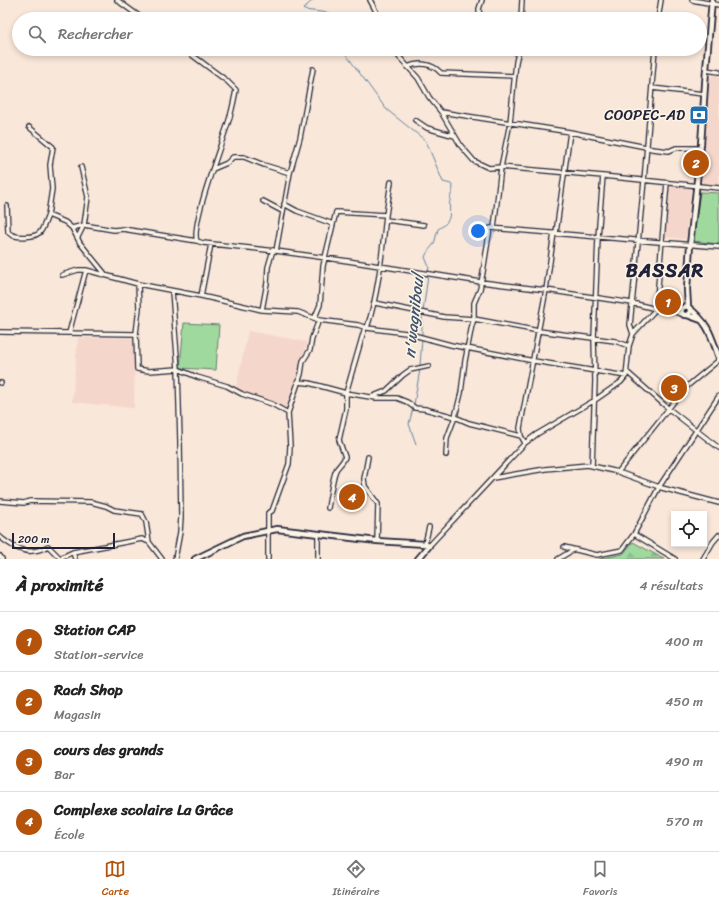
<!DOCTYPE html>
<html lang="fr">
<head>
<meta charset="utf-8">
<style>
	body { margin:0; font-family:Sriracha,sans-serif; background:#f6f6f6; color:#222 }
	.controls { position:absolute; right:12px; bottom:12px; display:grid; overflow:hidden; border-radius:0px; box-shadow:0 2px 6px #0003 }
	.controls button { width:36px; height:36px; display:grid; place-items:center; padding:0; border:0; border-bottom:1px solid #e0e0e0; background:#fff; color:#222; font:20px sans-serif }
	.scale { position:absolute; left:12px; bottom:10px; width:103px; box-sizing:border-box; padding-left:4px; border:2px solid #22223b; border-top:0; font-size:11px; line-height:14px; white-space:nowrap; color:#22223b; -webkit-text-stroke:3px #fcf5e5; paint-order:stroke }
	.you { position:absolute; left:478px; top:231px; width:14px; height:14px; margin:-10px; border:3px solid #fff; border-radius:50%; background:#1a73e8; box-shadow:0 0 0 6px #1a73e833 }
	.badge { display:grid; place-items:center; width:26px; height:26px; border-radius:50%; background:#b45309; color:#fff; font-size:13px; font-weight:700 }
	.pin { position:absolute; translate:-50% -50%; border:2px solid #fff; box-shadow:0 1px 4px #0006 }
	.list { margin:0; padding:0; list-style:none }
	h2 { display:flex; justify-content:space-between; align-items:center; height:52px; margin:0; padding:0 16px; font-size:17px }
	h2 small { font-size:13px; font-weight:400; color:#767676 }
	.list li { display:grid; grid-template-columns:26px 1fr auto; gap:12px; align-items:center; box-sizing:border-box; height:60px; padding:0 16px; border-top:1px solid #e0e0e0 }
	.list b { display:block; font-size:15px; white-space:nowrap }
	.list p { margin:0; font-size:13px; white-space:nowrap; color:#767676 }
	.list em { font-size:13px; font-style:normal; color:#767676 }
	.icon { flex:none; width:22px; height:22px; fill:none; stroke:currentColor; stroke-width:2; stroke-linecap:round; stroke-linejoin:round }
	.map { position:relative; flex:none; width:719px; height:559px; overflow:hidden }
	.search { position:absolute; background:#fff; box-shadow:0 2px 6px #0003; left:12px; right:12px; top:12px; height:44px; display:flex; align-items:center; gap:10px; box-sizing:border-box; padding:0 14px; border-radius:22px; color:#767676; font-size:15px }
	.sheet { height:292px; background:#fff }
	nav { display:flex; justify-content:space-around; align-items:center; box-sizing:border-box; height:56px; border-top:1px solid #e0e0e0; background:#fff; font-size:11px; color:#767676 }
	nav a { display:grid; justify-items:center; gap:2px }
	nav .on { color:#b45309 }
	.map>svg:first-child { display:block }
</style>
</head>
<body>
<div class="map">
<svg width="719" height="559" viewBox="0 0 719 559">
	<defs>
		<pattern id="forest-firs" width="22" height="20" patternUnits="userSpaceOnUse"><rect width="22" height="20" fill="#a0d99e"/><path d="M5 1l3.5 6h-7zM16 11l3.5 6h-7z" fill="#8aba89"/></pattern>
	</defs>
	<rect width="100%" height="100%" fill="#f9e7d9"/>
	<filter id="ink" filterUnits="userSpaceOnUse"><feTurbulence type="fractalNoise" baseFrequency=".025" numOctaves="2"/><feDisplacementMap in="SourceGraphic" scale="8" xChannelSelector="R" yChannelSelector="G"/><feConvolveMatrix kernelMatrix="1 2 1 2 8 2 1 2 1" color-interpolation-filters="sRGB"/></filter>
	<g filter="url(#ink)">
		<path fill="#f5d6cb" d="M 714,75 L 719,75 L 719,188 L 704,186 L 701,183 L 710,78 Z
			M 669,186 L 691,188 L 686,239 L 664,237 Z
			M 248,331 L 307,342 L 288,413 L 236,388 Z
			M 78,338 L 135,338 L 134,408 L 72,402 Z"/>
		<path fill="url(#forest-firs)" stroke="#617e6c" d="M 633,542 L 664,559 L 599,559 L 623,554 Z"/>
		<path fill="#a0d99e" stroke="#617e6c" d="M 700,192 L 719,193 L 719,244 L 693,241 Z
			M 184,323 L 219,325 L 216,370 L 180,368 Z"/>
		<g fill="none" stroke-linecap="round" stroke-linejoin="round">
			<path stroke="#6084a3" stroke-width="1" d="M 313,0 L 303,9 L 304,10 L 329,13 L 336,18 L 336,19
				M 342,49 L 386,109 L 426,141 L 443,182 L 451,184 L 453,187 C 453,192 450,195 450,200 C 448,214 454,220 438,229 L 434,244 L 428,251 L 425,257 L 429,267 L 428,272
				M 423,312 L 428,275
				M 422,336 L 422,315
				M 420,366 L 422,339
				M 414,405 L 420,369
				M 413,408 L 409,424 L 416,444"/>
			<g stroke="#22223b" stroke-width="6">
				<path id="minor" d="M 117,0 L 143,19
					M 370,0 L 380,19
					M 692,0 L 719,5
					M 480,19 L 479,9 L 482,0
					M 521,19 L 522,0
					M 658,19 L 661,0
					M 184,49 L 227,81 L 236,90 C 234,100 232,111 229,120 C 223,140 190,226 197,241 L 203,243 L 276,251 L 348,261 L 481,282 L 546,290 L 632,303 L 656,309 L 667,183
					M 392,49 L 418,78 L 429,97 L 441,112 L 461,146 L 474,161 L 489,168 L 501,167 L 603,176 L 719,188
					M 407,67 C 419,62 432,63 441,73 L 515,76
					M 706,70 L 719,72
					M 652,88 L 704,94
					M 441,112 L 570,132 L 646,147 L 652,149 L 669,151 L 676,148 L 701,148
					M 415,120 L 427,128 L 455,136
					M 29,127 L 53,147 L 50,165 L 52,189 L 48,215
					M 213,169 L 227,163 L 233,157 L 244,157 L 264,165 L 290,173
					M 263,201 L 282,211
					M 284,204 L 297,211 L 333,224
					M 7,206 L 8,232 C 14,239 37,238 41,231 C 44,226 46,220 48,215 L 65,222 L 72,228 L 80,243 L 106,275
					M 386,215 L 391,182
					M 386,220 L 424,225
					M 72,228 L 84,225 L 114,230 L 123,229 L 197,241
					M 494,228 L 501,167 L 510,123 L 516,62 L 519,49
					M 556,233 L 570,132
					M 78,237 L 84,225 L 88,197 L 81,167
					M 211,244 L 201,296 L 262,310 L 298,312 L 319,320 L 358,325 L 367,328
					M 276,251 L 290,173 L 300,138 L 313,69
					M 62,275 L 78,270 L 86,270 L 138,284 L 201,296
					M 375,303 L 444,317 L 474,319 L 539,331 L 615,341 L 629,346
					M 262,310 L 267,283 L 268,267 L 273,250
					M 668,310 L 682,314
					M 315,317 L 320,305 L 323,266 L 336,212 L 386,215 C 382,253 379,291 367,328 L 406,333 L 451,345 L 534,361 L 626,376
					M 0,332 L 69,333 L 86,270
					M 69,333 L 136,334 L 139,308 L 138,284
					M 136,334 L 137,369 L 149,371 L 178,369 L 172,291
					M 633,334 L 630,325 L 644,181 L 655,49
					M 627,372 L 669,409 L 719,448
					M 297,382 L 309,383 L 346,393 L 376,398 L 397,398 L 407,402 L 415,408 L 425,409 L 455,417 L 469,423 L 521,436
					M 0,383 L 1,383
					M 371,397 L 386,391 L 403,375 L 410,370 L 429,366
					M 525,443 L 521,436 L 520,428 L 546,290 L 554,233
					M 446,455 L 447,438 L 455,417 L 461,393 L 465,361 L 472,325 L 474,319 L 474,303 L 480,289 L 483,272 L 490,228 L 719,247
					M 368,457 L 364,479 L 365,486 L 378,504 L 377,541
					M 592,466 L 595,381 L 594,338 L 598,237 L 603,176
					M 618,472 L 685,388 L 719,360
					M 493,478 L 545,469 L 588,465 L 618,472 L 662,488 L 719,503
					M 0,501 L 24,503 L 30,501 L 91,502 L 106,506 L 114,510 L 142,514 L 146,522 L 149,542
					M 328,508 C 329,502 333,476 336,470 C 338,466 343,463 345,457 L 339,440 L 346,409 L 346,393 L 365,327
					M 318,534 L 318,559
					M 634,534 L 675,559
					M 0,537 C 15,549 29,557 48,546 L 60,558 L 73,552 L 142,539 L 149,542 L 162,559
					M 425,544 L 429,527
					M 429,546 L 525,443 L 537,434 L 595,400 L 621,382 L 626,376 L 629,346 L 633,334 L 656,309 L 682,308
					M 564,547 L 597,555 L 622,550 L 634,534 L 659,487 L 719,396
					M 73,552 L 75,559
					M 0,556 L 2,559
					M 175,559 L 180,532 L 181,517 L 180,441 L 178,369 L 197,377 L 227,386 L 242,394 L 272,404 L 288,413
					M 268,559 L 268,513 L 272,511 L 289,464 L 290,446 L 288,413 L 301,374 L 303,361 L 310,350 L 312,338 L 319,320
					M 558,559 L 573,550
					M 703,559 L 713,542 L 719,535"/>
			</g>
			<g stroke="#22223b" stroke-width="8">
				<path id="major" d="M 688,307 L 687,289 L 690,245 L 701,144 L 706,70 L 712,0
					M 690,309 L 690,312 L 687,315 L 684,315 L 681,312 L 682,308 L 687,306 C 709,324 710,332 719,358
					M 687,315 L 701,320
					M 195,559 L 243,536 L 277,529 L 377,541 L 425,544 L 429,546 L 418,559"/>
			</g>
			<use href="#minor" stroke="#fcf5e5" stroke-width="3.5"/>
			<use href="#major" stroke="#fcf5e5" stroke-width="4.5"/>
		</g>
	</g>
	<defs>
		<g id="bank-square" transform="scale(1)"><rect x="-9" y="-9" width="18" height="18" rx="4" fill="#1f6fb2" stroke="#fcf5e5"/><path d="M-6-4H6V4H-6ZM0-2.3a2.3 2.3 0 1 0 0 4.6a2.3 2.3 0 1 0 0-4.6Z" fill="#fff"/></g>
	</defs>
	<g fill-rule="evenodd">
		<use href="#bank-square" x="699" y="115"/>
	</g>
	<g text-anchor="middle" stroke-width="3" stroke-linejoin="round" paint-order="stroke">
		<g font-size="15" fill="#22223b" stroke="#fcf5e5" text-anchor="end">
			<text x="685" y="120">COOPEC-AD</text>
		</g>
		<g font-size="16" font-style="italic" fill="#41536f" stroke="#fcf5e5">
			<text transform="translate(413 316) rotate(-84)" y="6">n'wagniboul</text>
		</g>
		<g font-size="19" font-weight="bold" letter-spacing="1" fill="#22223b" stroke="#fcf5e5">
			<text x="665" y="277">BASSAR</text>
		</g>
	</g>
</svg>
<div class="controls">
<button><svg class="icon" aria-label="locate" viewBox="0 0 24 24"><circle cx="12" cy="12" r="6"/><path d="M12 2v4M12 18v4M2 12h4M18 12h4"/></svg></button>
</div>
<div class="scale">200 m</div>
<div class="you"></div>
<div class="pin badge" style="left:668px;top:302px">1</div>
<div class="pin badge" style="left:696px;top:163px">2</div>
<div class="pin badge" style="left:674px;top:388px">3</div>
<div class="pin badge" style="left:352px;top:497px">4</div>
<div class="search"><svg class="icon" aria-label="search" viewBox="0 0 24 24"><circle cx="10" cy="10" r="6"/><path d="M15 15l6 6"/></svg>Rechercher</div>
</div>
<section class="sheet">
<h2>À proximité<small>4 résultats</small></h2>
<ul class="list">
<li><span class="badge">1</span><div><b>Station CAP</b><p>Station-service</p></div><em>400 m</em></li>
<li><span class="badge">2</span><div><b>Rach Shop</b><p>Magasin</p></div><em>450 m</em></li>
<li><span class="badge">3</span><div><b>cours des grands</b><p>Bar</p></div><em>490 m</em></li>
<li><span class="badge">4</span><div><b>Complexe scolaire La Grâce</b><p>École</p></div><em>570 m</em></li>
</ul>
</section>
<nav>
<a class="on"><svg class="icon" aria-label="map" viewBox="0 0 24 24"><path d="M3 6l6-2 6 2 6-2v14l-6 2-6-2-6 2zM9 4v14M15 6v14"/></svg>Carte</a>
<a><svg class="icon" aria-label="directions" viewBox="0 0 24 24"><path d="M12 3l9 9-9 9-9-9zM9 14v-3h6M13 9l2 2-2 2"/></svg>Itinéraire</a>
<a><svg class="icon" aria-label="saved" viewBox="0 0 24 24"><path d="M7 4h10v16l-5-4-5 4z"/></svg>Favoris</a>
</nav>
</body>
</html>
